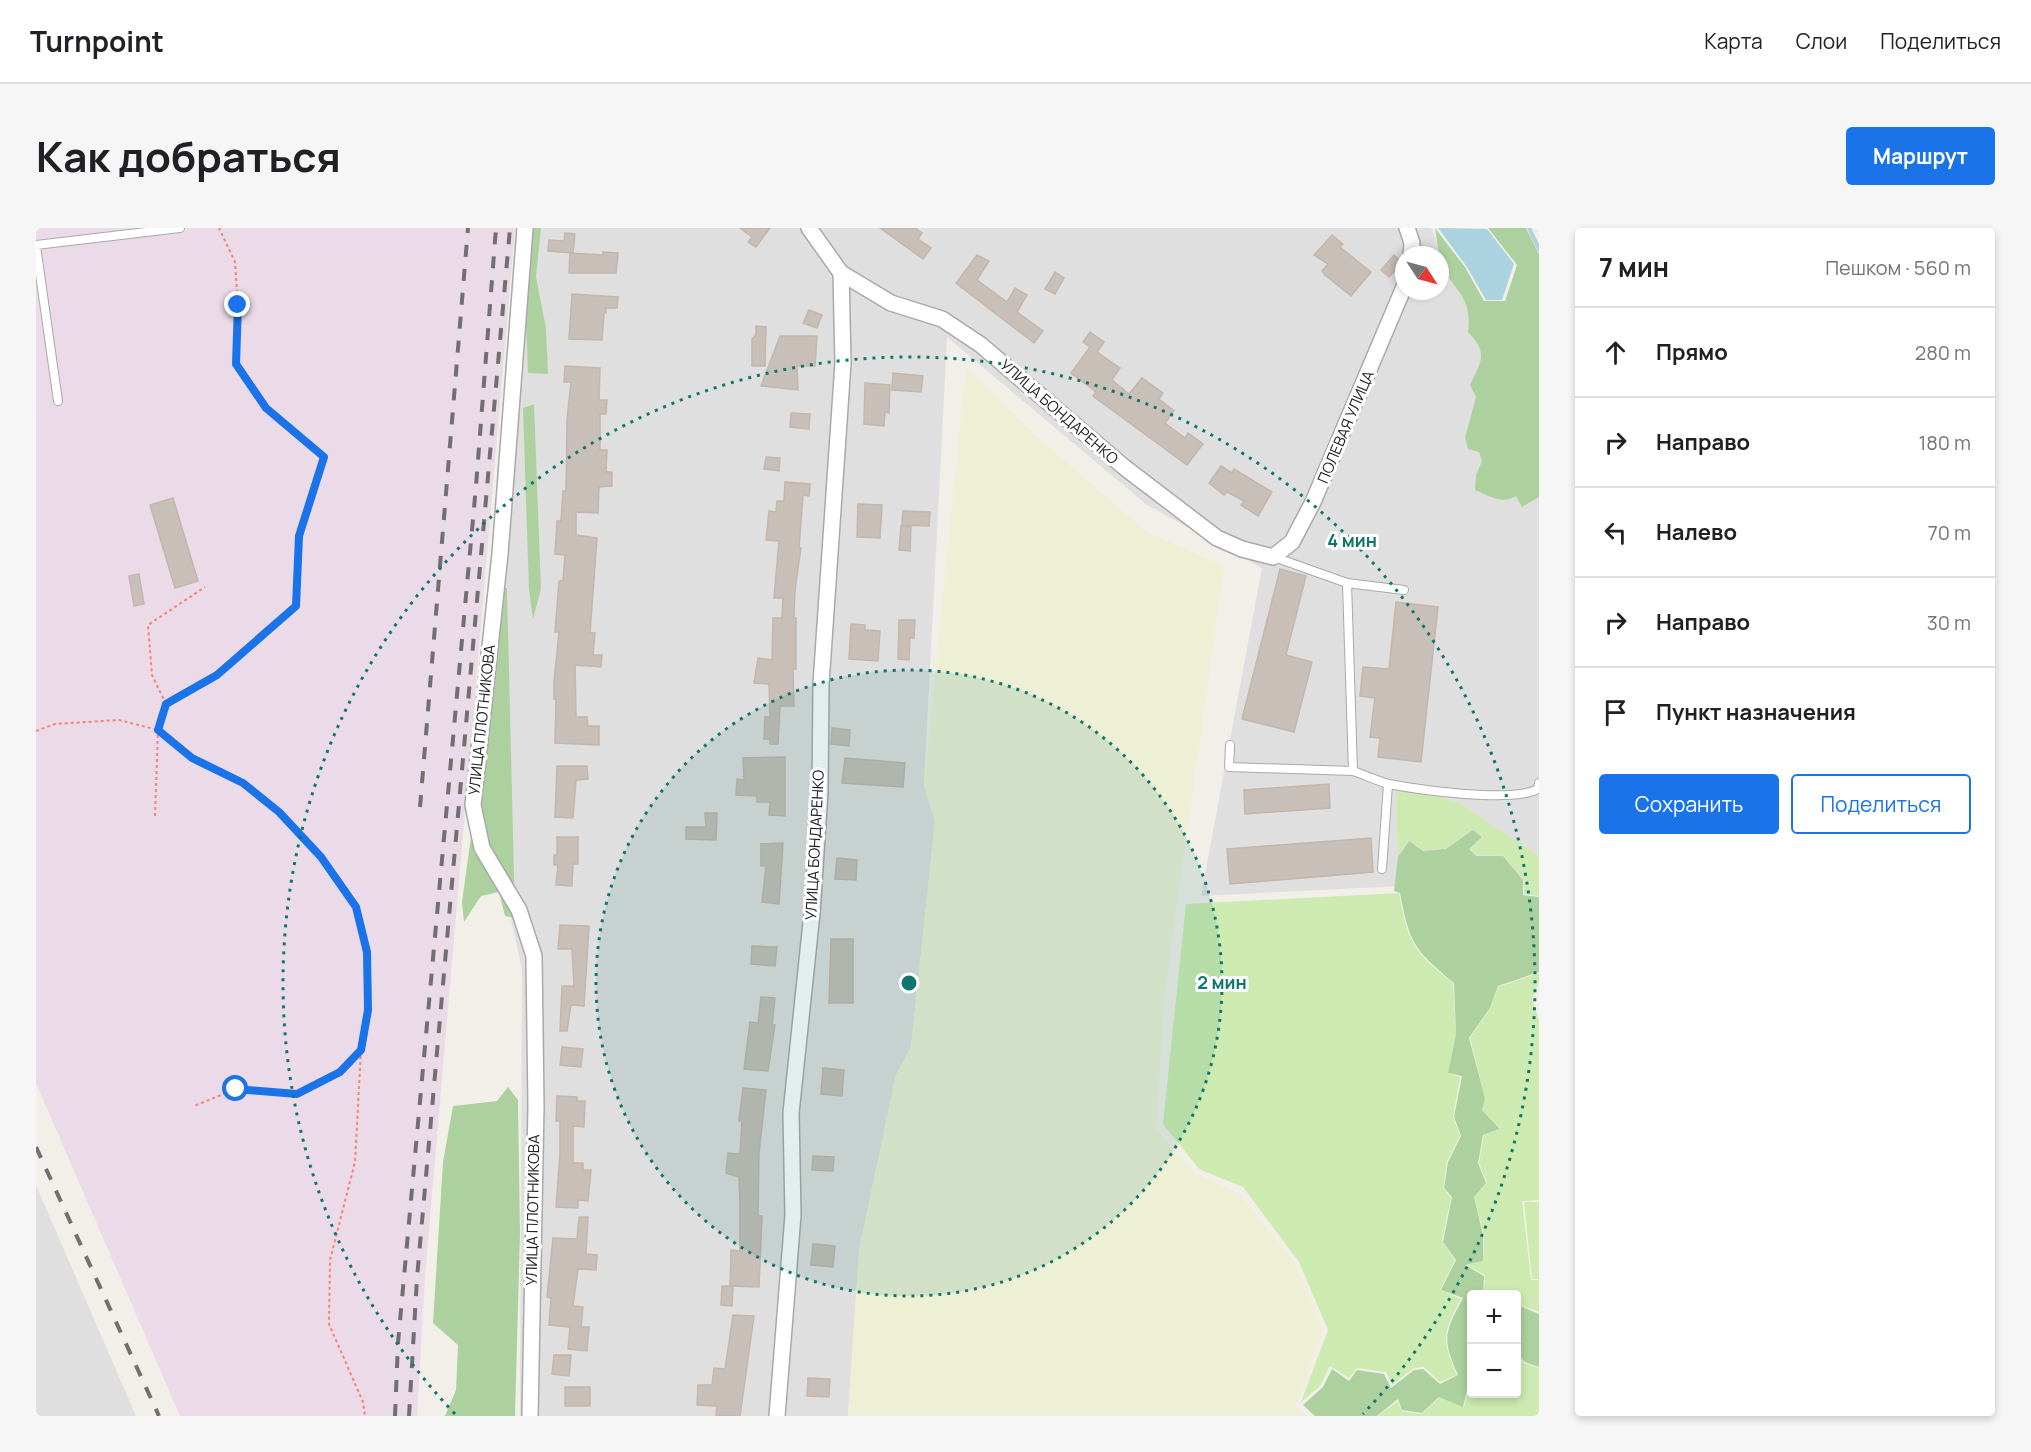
<!DOCTYPE html>
<html lang="ru">
<head>
<meta charset="utf-8">
<style>
	body { margin:0; font-family:Manrope,sans-serif; background:#f6f6f6; color:#202124 }
	.controls { position:absolute; right:18px; bottom:18px; display:grid; overflow:hidden; border-radius:6px; box-shadow:0 3px 9px #0003 }
	.controls button { width:54px; height:54px; display:grid; place-items:center; padding:0; border:0; border-bottom:2px solid #e0e0e0; background:#fff; color:#202124; font:30px sans-serif }
	.compass { position:absolute; left:1359px; top:18px; width:54px; height:54px; border-radius:50%; background:#fff; box-shadow:0 3px 9px #0003; rotate:126deg }
	.stop { position:absolute; width:18px; height:18px; margin:-14px; border:4px solid #1a73e8; border-radius:50%; background:#fff }
	.stop.end { background:#1a73e8; border-color:#fff; box-shadow:0 2px 6px #0008 }
	.list { margin:0; padding:0; list-style:none }
	h2 { display:flex; justify-content:space-between; align-items:center; height:78px; margin:0; padding:0 24px; font-size:26px }
	h2 small { font-size:20px; font-weight:400; color:#757577 }
	.list li { display:grid; grid-template-columns:39px 1fr auto; gap:18px; align-items:center; box-sizing:border-box; height:90px; padding:0 24px; border-top:2px solid #e0e0e0 }
	.list b { display:block; font-size:22px; white-space:nowrap }
	.list em { font-size:20px; font-style:normal; color:#757577 }
	.actions { display:flex; gap:12px; padding:18px 24px }
	.actions a { flex:1; padding:14px 0; border:2px solid #1a73e8; border-radius:6px; text-align:center; font-size:21px; color:#1a73e8 }
	.actions .main { background:#1a73e8; color:#fff }
	.icon { flex:none; width:33px; height:33px; fill:none; stroke:currentColor; stroke-width:2; stroke-linecap:round; stroke-linejoin:round }
	.map { position:relative; flex:none; width:1503px; height:1188px; overflow:hidden; border-radius:6px }
	header { display:flex; align-items:center; gap:36px; box-sizing:border-box; height:84px; padding:0 30px; background:#fff; border-bottom:2px solid #e0e0e0 }
	header strong { font-size:28px }
	nav { display:flex; gap:33px; margin-inline-start:auto; font-size:21px }
	.intro { display:flex; align-items:center; justify-content:space-between; box-sizing:border-box; height:144px; padding:0 36px }
	h1 { margin:0; font-size:42px }
	.button { padding:15px 27px; border-radius:6px; background:#1a73e8; color:#fff; font-size:21px; font-weight:700 }
	main { display:flex; gap:36px; padding:0 36px }
	aside { flex:1; background:#fff; border-radius:6px; box-shadow:0 3px 9px #0003 }
	.map>svg:first-child { display:block }
</style>
</head>
<body>
<header>
<strong>Turnpoint</strong>
<nav><a>Карта</a><a>Слои</a><a>Поделиться</a></nav>
</header>
<div class="intro"><h1>Как добраться</h1><a class="button">Маршрут</a></div>
<main>
<div class="map">
<svg width="1503" height="1188" viewBox="0 0 1503 1188">
	<rect width="100%" height="100%" fill="#f2efe9"/>
	<path fill="#e0dfdf" fill-rule="evenodd" d="M 481,0 L 1395,0 L 1408,30 L 1465,124 L 1503,233 L 1503,651 L 1165,668 L 1226,340 L 1111,277 L 911,109 L 888,557 L 899,593 L 875,819 L 860,847 L 823,1022 L 812,1188 L 484,1188 L 486,741 L 461,627 ZM 1368,27 L 1404,27 L 1404,63 L 1368,63 Z
		M 0,957 L 100,1188 L 0,1188 Z"/>
	<path fill="#ebdbe8" d="M 0,0 L 479,0 L 389,1049 L 381,1188 L 144,1188 L 0,855 Z"/>
	<path fill="#eef0d5" d="M 930,139 L 1000,208 L 1111,304 L 1188,338 L 1129,763 L 1120,901 L 1159,945 L 1204,966 L 1258,1033 L 1287,1103 L 1260,1178 L 1271,1188 L 812,1188 L 823,1022 L 860,847 L 875,819 L 899,593 L 888,557 Z"/>
	<path fill="#cdebb0" d="M 1360,562 L 1396,567 L 1423,575 L 1503,628 L 1503,668 L 1488,666 L 1488,651 L 1467,627 L 1441,627 L 1435,621 L 1447,610 L 1437,601 L 1410,620 L 1387,622 L 1373,612 L 1362,627 Z
		M 1363,665 C 1372,715 1377,723 1417,755 L 1420,806 L 1412,845 L 1424,849 L 1417,889 L 1424,908 L 1411,933 L 1407,960 L 1415,970 L 1406,1013 L 1419,1032 L 1404,1062 L 1425,1071 C 1407,1103 1405,1112 1421,1147 L 1404,1154 L 1388,1139 L 1378,1140 L 1356,1157 L 1350,1144 L 1321,1140 L 1313,1150 L 1294,1138 L 1284,1158 L 1265,1174 L 1292,1102 L 1263,1034 L 1207,959 L 1163,941 L 1127,896 L 1150,676 Z
		M 1503,745 L 1503,754 L 1496,771 L 1503,792 L 1503,972 L 1486,973 L 1495,1052 L 1503,1052 L 1503,1084 L 1484,1077 L 1481,1081 L 1480,1066 L 1448,1066 L 1449,1047 L 1430,1037 L 1447,1033 L 1448,1007 L 1438,969 L 1451,955 L 1443,935 L 1448,907 L 1465,901 L 1446,882 L 1449,870 L 1434,810 L 1454,781 L 1462,759 Z
		M 1488,974 L 1503,974 L 1503,1051 L 1496,1051 Z
		M 1481,1127 L 1488,1135 L 1503,1140 L 1503,1188 L 1342,1188 L 1362,1173 L 1366,1183 L 1386,1186 L 1404,1169 L 1428,1179 L 1435,1150 L 1432,1137 L 1435,1136 L 1436,1166 L 1480,1166 Z"/>
	<path fill="#add19e" d="M 494,0 L 505,0 L 500,49 L 510,100 L 512,146 L 492,145 L 489,64 Z
		M 1399,0 L 1429,39 L 1448,73 L 1469,73 L 1481,37 L 1452,0 L 1490,0 L 1503,26 L 1503,269 L 1486,279 L 1480,268 C 1467,277 1453,268 1439,262 L 1440,247 L 1446,233 L 1443,224 L 1432,221 L 1429,210 L 1440,169 L 1434,157 C 1446,132 1452,125 1432,104 C 1437,66 1415,62 1405,34 C 1402,23 1401,11 1399,0 Z
		M 498,176 L 505,361 L 497,391 L 493,362 L 487,180 Z
		M 456,360 L 471,360 L 479,690 L 469,688 L 463,664 L 445,668 L 428,694 L 426,674 L 435,609 L 434,557 L 445,494 L 444,427 Z
		M 1437,602 L 1446,609 L 1433,621 L 1440,628 L 1467,628 L 1487,652 L 1487,667 L 1503,669 L 1503,744 L 1462,758 L 1454,780 L 1433,810 L 1449,870 L 1446,882 L 1464,901 L 1447,907 L 1442,935 L 1450,955 L 1438,969 L 1447,1007 L 1447,1033 L 1429,1037 L 1448,1048 L 1447,1066 L 1436,1066 L 1435,1135 L 1431,1136 L 1434,1149 L 1427,1179 L 1403,1169 L 1386,1185 L 1366,1182 L 1362,1171 L 1341,1188 L 1279,1188 L 1267,1177 L 1287,1159 L 1296,1141 L 1313,1153 L 1321,1142 L 1348,1146 L 1355,1160 L 1378,1142 L 1387,1141 L 1404,1156 L 1422,1147 C 1406,1111 1408,1105 1427,1070 L 1405,1062 L 1420,1032 L 1407,1014 L 1416,969 L 1408,960 L 1412,934 L 1425,908 L 1418,889 L 1426,848 L 1412,845 L 1420,806 L 1418,755 C 1378,721 1374,717 1364,665 L 1358,663 L 1362,629 L 1373,613 L 1387,623 L 1410,621 Z
		M 472,859 L 482,872 L 484,1005 L 479,1188 L 409,1188 L 420,1162 L 422,1117 L 397,1095 L 407,934 L 417,878 L 461,873 Z
		M 1484,1078 L 1503,1086 L 1503,1139 L 1489,1134 L 1481,1126 L 1481,1082 Z"/>
	<path fill="#aad3df" d="M 1402,0 L 1451,1 L 1478,36 L 1466,72 L 1450,72 L 1431,39 Z"/>
	<g fill="none" stroke-linecap="round" stroke-linejoin="round">
		<path stroke="#aad3df" stroke-width="4" d="M 1493,0 L 1503,21"/>
	</g>
	<path fill="#c7bfb8" stroke="#c4b6ab" stroke-width="1.5" d="M 704,0 L 734,0 L 720,19 L 712,14 L 716,9 Z
		M 844,0 L 879,0 L 886,5 L 882,11 L 895,20 L 887,31 Z
		M 529,5 L 539,6 L 537,25 L 512,23 L 513,12 L 528,13 Z
		M 1296,7 L 1307,16 L 1304,19 L 1335,44 L 1315,68 L 1289,47 L 1286,43 L 1292,36 L 1278,27 Z
		M 567,24 L 582,25 L 580,45 L 533,45 L 534,25 L 567,27 Z
		M 941,27 L 953,33 L 941,52 L 971,74 L 979,60 L 991,67 L 981,84 L 1007,103 L 998,115 L 920,55 Z
		M 1358,27 L 1366,35 L 1353,49 L 1345,42 Z
		M 1019,44 L 1028,50 L 1019,66 L 1009,61 Z
		M 536,66 L 582,69 L 581,80 L 570,80 L 570,85 L 568,85 L 566,112 L 533,111 Z
		M 773,82 L 786,87 L 781,100 L 767,95 Z
		M 720,98 L 730,99 L 729,138 L 716,138 L 716,111 L 720,107 Z
		M 1054,104 L 1068,114 L 1061,124 L 1084,140 L 1076,152 L 1093,166 L 1106,150 L 1127,165 L 1123,171 L 1138,183 L 1129,195 L 1149,210 L 1152,205 L 1167,216 L 1151,237 L 1057,168 L 1060,164 L 1035,145 L 1054,119 L 1047,114 Z
		M 744,108 L 781,108 L 779,138 L 761,138 L 762,162 L 725,158 Z
		M 529,138 L 564,140 L 563,172 L 571,172 L 570,186 L 564,186 L 564,222 L 571,222 L 570,244 L 576,244 L 576,258 L 563,259 L 562,285 L 540,284 L 540,307 L 561,310 L 554,405 L 559,405 L 557,427 L 566,427 L 565,439 L 539,437 L 540,489 L 551,489 L 552,498 L 563,498 L 563,517 L 519,515 L 520,471 L 518,471 L 518,454 L 523,404 L 519,404 L 523,353 L 527,353 L 529,327 L 519,326 L 521,293 L 525,293 L 527,263 L 530,263 L 531,192 L 535,154 L 528,154 Z
		M 857,145 L 887,148 L 885,164 L 856,162 Z
		M 829,155 L 854,157 L 853,185 L 849,184 L 848,198 L 828,196 Z
		M 755,185 L 774,186 L 773,201 L 754,199 Z
		M 730,229 L 744,230 L 743,243 L 728,241 Z
		M 1185,238 L 1196,245 L 1198,241 L 1236,264 L 1222,288 L 1205,277 L 1208,273 L 1191,264 L 1188,267 L 1173,255 Z
		M 749,254 L 774,256 L 773,268 L 767,267 L 763,320 L 765,320 L 759,362 L 758,390 L 760,390 L 760,441 L 757,441 L 758,478 L 744,478 L 742,516 L 734,516 L 734,511 L 728,511 L 729,489 L 734,489 L 733,456 L 718,455 L 722,430 L 736,432 L 737,390 L 746,390 L 747,370 L 738,370 L 743,313 L 730,312 L 733,283 L 740,284 L 741,273 L 748,273 Z
		M 137,270 L 162,353 L 139,360 L 114,277 Z
		M 822,276 L 846,277 L 844,310 L 821,309 Z
		M 867,283 L 894,284 L 893,298 L 866,297 Z
		M 865,298 L 875,299 L 874,323 L 863,322 Z
		M 1244,341 L 1270,348 L 1250,427 L 1276,434 L 1258,504 L 1206,491 Z
		M 103,346 L 108,376 L 98,378 L 93,348 Z
		M 1360,374 L 1402,379 L 1385,534 L 1342,529 L 1344,510 L 1334,509 L 1339,470 L 1324,468 L 1327,439 L 1353,441 Z
		M 863,392 L 879,392 L 878,410 L 874,410 L 873,432 L 862,431 Z
		M 815,396 L 829,397 L 829,402 L 844,403 L 842,433 L 813,431 Z
		M 796,500 L 814,502 L 813,518 L 795,516 Z
		M 749,529 L 749,588 L 733,587 L 734,574 L 721,574 L 721,568 L 700,567 L 701,551 L 708,552 L 707,530 Z
		M 809,530 L 869,535 L 867,559 L 806,555 Z
		M 521,538 L 551,538 L 552,551 L 540,552 L 537,590 L 519,589 Z
		M 1293,556 L 1294,580 L 1209,586 L 1208,562 Z
		M 669,585 L 681,585 L 680,612 L 650,611 L 650,599 L 670,599 Z
		M 521,609 L 542,609 L 542,636 L 537,636 L 536,658 L 520,657 L 522,637 L 518,637 L 518,627 L 521,627 Z
		M 1335,610 L 1337,644 L 1194,656 L 1191,621 Z
		M 747,615 L 743,676 L 726,674 L 730,638 L 725,638 L 725,616 Z
		M 801,630 L 821,632 L 820,652 L 799,651 Z
		M 524,697 L 553,698 L 548,778 L 535,777 L 531,803 L 524,803 L 526,758 L 538,758 L 536,721 L 522,721 Z
		M 795,711 L 817,711 L 817,775 L 793,775 Z
		M 716,718 L 741,719 L 739,738 L 715,736 Z
		M 725,769 L 739,770 L 736,796 L 739,797 L 732,843 L 708,841 L 714,794 L 722,795 Z
		M 526,819 L 547,821 L 545,839 L 524,837 Z
		M 787,840 L 808,842 L 806,868 L 785,866 Z
		M 707,860 L 730,862 L 723,925 L 722,988 L 726,988 L 723,1059 L 694,1058 L 695,1022 L 704,1023 L 704,974 L 703,949 L 690,945 L 692,925 L 704,926 L 706,893 L 703,893 Z
		M 521,868 L 541,869 L 541,873 L 549,873 L 548,899 L 537,898 L 537,935 L 547,935 L 547,942 L 555,942 L 552,973 L 542,972 L 542,980 L 520,979 L 524,926 L 524,893 L 520,893 Z
		M 777,928 L 798,929 L 797,943 L 776,942 Z
		M 543,989 L 552,989 L 550,1026 L 561,1027 L 560,1042 L 542,1041 L 537,1078 L 547,1079 L 545,1099 L 553,1099 L 551,1123 L 532,1121 L 534,1099 L 513,1097 L 515,1070 L 511,1069 L 517,1010 L 541,1011 Z
		M 777,1016 L 799,1018 L 797,1039 L 775,1037 Z
		M 686,1058 L 697,1058 L 696,1078 L 685,1077 Z
		M 697,1087 L 718,1088 L 704,1188 L 680,1188 L 681,1178 L 661,1177 L 662,1157 L 676,1157 L 678,1140 L 689,1141 Z
		M 518,1127 L 535,1127 L 533,1148 L 516,1146 Z
		M 772,1150 L 794,1151 L 793,1169 L 771,1168 Z
		M 529,1159 L 554,1159 L 554,1178 L 529,1178 Z"/>
	<g fill="none" stroke-linecap="round" stroke-linejoin="round">
		<g stroke="#a9a9a9" stroke-width="10">
			<path id="service" d="M 0,17 L 144,0
				M 0,18 L 22,173
				M 1238,329 L 1311,355 L 1368,362
				M 1194,517 L 1193,539 L 1317,543 L 1311,355
				M 1317,543 C 1329,547 1341,553 1353,556 C 1384,562 1476,575 1502,561 L 1503,555
				M 1346,641 L 1352,556"/>
		</g>
		<g stroke="#a9a9a9" stroke-width="18">
			<path id="minor" d="M 489,0 L 464,326 L 437,577 L 446,620 L 483,682 L 498,728 L 500,878 L 494,1188
				M 1371,0 L 1376,15 L 1375,27
				M 805,45 L 855,75 L 906,91 L 945,117 L 1088,239 L 1181,310 L 1206,321 L 1237,329 L 1256,314 L 1277,274 L 1368,59
				M 741,1188 L 757,987 L 755,885 L 776,685 L 784,565 L 785,456 L 807,135 L 805,45 L 773,0"/>
		</g>
		<path stroke="#fa8072" stroke-width="2" stroke-dasharray="3 3" stroke-linecap="butt" d="M 130,476 L 116,447 L 112,397 L 169,359
			M 0,503 L 19,496 L 83,492 L 122,502 L 156,530 L 207,555 L 243,584 L 286,629 L 320,679 L 331,724 L 332,782 L 325,822 L 304,844 L 261,866 L 200,861 L 158,878
			M 119,588 L 122,502 L 130,476 L 181,447 L 260,378 L 263,308 L 288,229 L 230,180 L 200,136 L 202,77 L 199,34 L 183,0
			M 325,822 L 319,934 L 294,1032 L 293,1096 L 327,1174 L 329,1188"/>
		<use href="#service" stroke="#fff" stroke-width="8"/>
		<use href="#minor" stroke="#fff" stroke-width="15"/>
		<path stroke="#707070" stroke-width="4" stroke-dasharray="12 12" stroke-linecap="butt" d="M 384,579 L 432,0
			M 0,919 L 123,1188
			M 359,1188 L 362,1115 L 440,258 L 460,0
			M 373,1188 L 381,1050 L 474,0"/>
	</g>
	<g fill="none" stroke-linecap="round" stroke-linejoin="round">
		<path stroke="#1a73e8" stroke-width="8" d="M 200,861 L 261,866 L 304,844 L 325,822 L 332,782 L 331,724 L 320,679 L 285,629 L 243,584 L 207,555 L 156,530 L 122,502 L 130,476 L 181,447 L 260,378 L 263,308 L 288,229 L 230,180 L 200,136 L 202,77"/>
	</g>
	<circle cx="873" cy="755" r="313" fill="#0f766e" fill-opacity=".12"/>
	<g fill="none" stroke="#0f766e" stroke-width="3" stroke-dasharray="3 6">
		<circle cx="873" cy="755" r="313"/>
		<path d="M419 1186A626 626 0 1 1 1327 1186"/>
	</g>
	<g text-anchor="middle" stroke-width="6" stroke-linejoin="round" paint-order="stroke">
		<g font-size="15" fill="#222" stroke="#fff">
			<text transform="translate(1023 184) rotate(41)" y="5">УЛИЦА БОНДАРЕНКО</text>
			<text transform="translate(1310 199) rotate(-67)" y="5">ПОЛЕВАЯ УЛИЦА</text>
			<text transform="translate(446 492) rotate(-84)" y="5">УЛИЦА ПЛОТНИКОВА</text>
			<text transform="translate(779 617) rotate(-87)" y="5">УЛИЦА БОНДАРЕНКО</text>
			<text transform="translate(497 982) rotate(-89)" y="5">УЛИЦА ПЛОТНИКОВА</text>
		</g>
	</g>
	<circle cx="873" cy="755" r="9" fill="#0f766e" stroke="#fff" stroke-width="3"/>
	<g font-size="18" text-anchor="middle" font-weight="bold" fill="#0f766e" stroke="#fff" stroke-width="6" stroke-linejoin="round" paint-order="stroke">
		<text x="1316" y="319">4 мин</text>
		<text x="1186" y="761">2 мин</text>
	</g>
</svg>
<div class="controls">
<button>+</button>
<button>−</button>
</div>
<svg class="compass" viewBox="-18 -18 36 36"><path d="M0-13l5 13h-10z" fill="#e53935"/><path d="M0 13l5-13h-10z" fill="#757577"/></svg>
<div class="stop" style="left:200px;top:861px"></div>
<div class="stop end" style="left:202px;top:77px"></div>
</div>
<aside>
<h2>7 мин<small>Пешком · 560 m</small></h2>
<ul class="list">
<li><svg class="icon" aria-label="ahead" viewBox="0 0 24 24"><path d="M12 20V5M6 11l6-6 6 6"/></svg><div><b>Прямо</b></div><em>280 m</em></li>
<li><svg class="icon" aria-label="right" viewBox="0 0 24 24"><path d="M7 20v-9h11M14 6l5 5-5 5"/></svg><div><b>Направо</b></div><em>180 m</em></li>
<li><svg class="icon" aria-label="left" viewBox="0 0 24 24"><path d="M17 20v-9H6M10 6l-5 5 5 5"/></svg><div><b>Налево</b></div><em>70 m</em></li>
<li><svg class="icon" aria-label="right" viewBox="0 0 24 24"><path d="M7 20v-9h11M14 6l5 5-5 5"/></svg><div><b>Направо</b></div><em>30 m</em></li>
<li><svg class="icon" aria-label="arrive" viewBox="0 0 24 24"><path d="M6 21V4h12l-3 4 3 4H6"/></svg><div><b>Пункт назначения</b></div></li>
</ul>
<div class="actions"><a class="main">Сохранить</a><a>Поделиться</a></div>
</aside>
</main>
</body>
</html>
